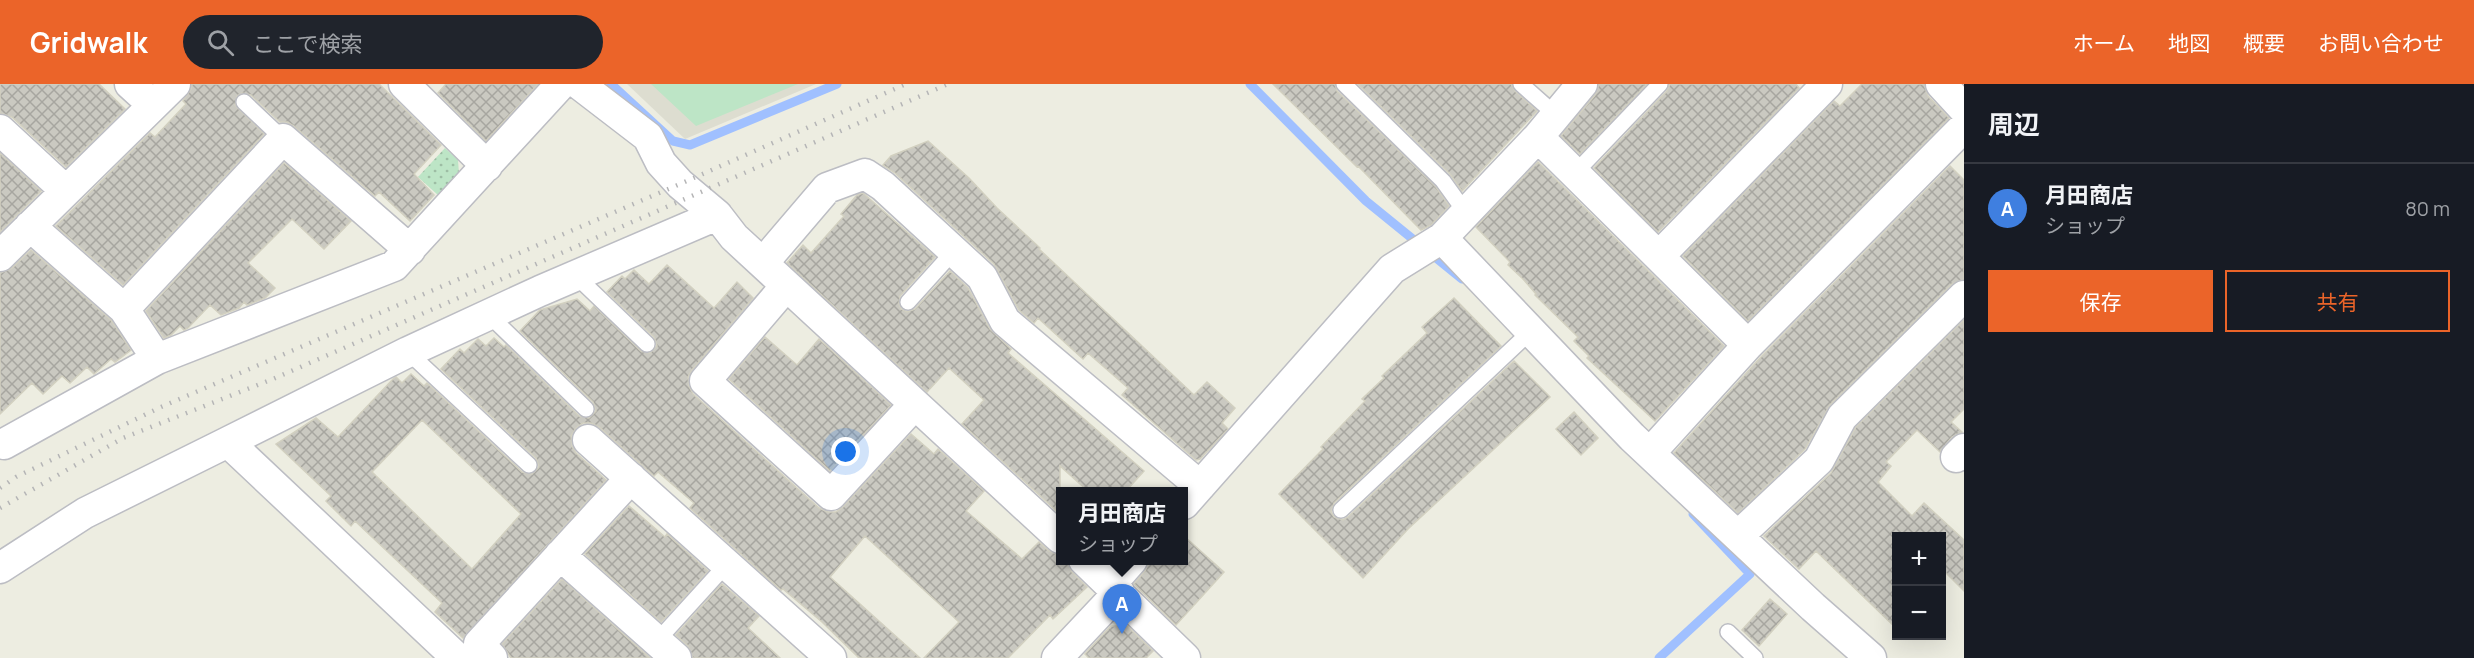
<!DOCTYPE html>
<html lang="ja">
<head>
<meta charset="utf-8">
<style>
	body { margin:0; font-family:Manrope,"Noto Sans JP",sans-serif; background:#20242c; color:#f1f3f6 }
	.controls { position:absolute; right:18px; bottom:18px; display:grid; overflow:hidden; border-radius:0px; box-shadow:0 6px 24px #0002 }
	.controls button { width:54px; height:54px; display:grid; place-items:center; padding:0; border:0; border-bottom:2px solid #363941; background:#171b24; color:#f1f3f6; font:30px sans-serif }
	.you { position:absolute; left:846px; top:368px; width:21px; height:21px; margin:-15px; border:4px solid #fff; border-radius:50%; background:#1a73e8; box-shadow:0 0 0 9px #1a73e833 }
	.badge { display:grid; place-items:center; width:39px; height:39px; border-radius:50%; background:#eb6429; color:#fff; font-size:20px; font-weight:700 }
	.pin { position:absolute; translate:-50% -50px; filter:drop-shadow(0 2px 3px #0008) }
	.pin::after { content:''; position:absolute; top:32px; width:21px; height:18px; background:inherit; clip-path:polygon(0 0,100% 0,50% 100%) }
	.popup { position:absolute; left:1056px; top:403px; width:132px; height:78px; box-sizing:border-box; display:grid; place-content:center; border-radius:0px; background:#171b24; filter:drop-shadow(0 2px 4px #0005); font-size:20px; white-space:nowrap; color:#9ea1a6 }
	.popup b { font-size:22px; color:#f1f3f6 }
	.popup::after { content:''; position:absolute; left:50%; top:100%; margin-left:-12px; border:12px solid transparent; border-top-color:#171b24 }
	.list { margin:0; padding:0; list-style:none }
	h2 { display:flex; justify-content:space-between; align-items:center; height:78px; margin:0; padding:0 24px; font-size:26px }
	h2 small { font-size:20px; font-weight:400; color:#9ea1a6 }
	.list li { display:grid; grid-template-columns:39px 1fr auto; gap:18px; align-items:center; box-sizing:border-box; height:90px; padding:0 24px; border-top:2px solid #363941 }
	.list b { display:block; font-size:22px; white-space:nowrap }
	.list p { margin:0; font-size:20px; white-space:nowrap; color:#9ea1a6 }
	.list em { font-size:20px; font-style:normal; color:#9ea1a6 }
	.actions { display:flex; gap:12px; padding:18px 24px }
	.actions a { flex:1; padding:14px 0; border:2px solid #eb6429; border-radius:0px; text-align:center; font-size:21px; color:#eb6429 }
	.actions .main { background:#eb6429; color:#fff }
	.icon { flex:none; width:33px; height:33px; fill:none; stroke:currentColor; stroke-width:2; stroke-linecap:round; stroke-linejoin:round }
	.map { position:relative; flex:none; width:1964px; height:574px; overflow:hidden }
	header { display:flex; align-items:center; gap:36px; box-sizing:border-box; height:84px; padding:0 30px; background:#eb6429; color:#fff }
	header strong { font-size:28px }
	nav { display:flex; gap:33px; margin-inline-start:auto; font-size:21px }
	.search { width:420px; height:54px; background:#20242c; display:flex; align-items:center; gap:15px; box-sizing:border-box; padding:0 21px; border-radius:33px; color:#9ea1a6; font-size:22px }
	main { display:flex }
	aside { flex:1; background:#171b24 }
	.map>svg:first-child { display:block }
</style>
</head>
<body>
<header>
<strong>Gridwalk</strong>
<div class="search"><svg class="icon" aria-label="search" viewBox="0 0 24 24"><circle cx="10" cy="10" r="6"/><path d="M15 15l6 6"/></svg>ここで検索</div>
<nav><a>ホーム</a><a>地図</a><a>概要</a><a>お問い合わせ</a></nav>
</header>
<main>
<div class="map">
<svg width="1964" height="574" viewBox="0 0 1964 574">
	<defs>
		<pattern id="grass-dots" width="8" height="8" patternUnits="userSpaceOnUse" patternTransform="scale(1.5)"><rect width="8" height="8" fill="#bde5c6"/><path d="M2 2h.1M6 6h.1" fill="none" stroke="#9dbda4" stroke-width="1.8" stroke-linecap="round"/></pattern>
		<pattern id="building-cross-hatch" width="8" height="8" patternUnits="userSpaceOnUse" patternTransform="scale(1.5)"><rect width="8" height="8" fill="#cac9c1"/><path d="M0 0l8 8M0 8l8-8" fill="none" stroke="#a7a6a0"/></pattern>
	</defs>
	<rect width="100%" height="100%" fill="#edede1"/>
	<path fill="#ddddd0" d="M 627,0 L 816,0 L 685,55 Z"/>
	<path fill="url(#grass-dots)" d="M 445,64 L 458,76 L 459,90 L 439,112 L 418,93 Z"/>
	<path fill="#bde5c6" d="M 651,0 L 798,0 L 696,42 Z"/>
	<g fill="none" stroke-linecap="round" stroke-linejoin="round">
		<path stroke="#a0c0ff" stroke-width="9" d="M 611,0 L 673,57 L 690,61 L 837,0
			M 1250,0 L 1366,117 L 1462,195
			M 1659,574 L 1750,490 L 1693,430"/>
	</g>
	<path fill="url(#building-cross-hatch)" stroke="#d2d0c0" stroke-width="1.5" fill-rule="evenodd" d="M 0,0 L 99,0 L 125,25 L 66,83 L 12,33 L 0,29 Z
		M 192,0 L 379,0 L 441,61 L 414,90 L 434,111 L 410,137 L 379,108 L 375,112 L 294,42 L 287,38 L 280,38 L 251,11 L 242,9 L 237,12 L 235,21 L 264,50 L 123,201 L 56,142 L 150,49 L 155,53 L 186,20 L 183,17 L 191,5 Z
		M 446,0 L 538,0 L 486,57 L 438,9 Z
		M 1273,0 L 1335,0 L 1337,7 L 1436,103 L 1449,122 L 1431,141 L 1421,146 L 1358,82 L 1357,83 Z
		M 1358,0 L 1511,0 L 1515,7 L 1537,27 L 1462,107 L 1450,90 Z
		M 1599,0 L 1647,0 L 1580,70 L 1561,52 L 1595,11 Z
		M 1670,0 L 1796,0 L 1799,4 L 1658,148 L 1594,84 L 1667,7 Z
		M 1862,0 L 1924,0 L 1928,12 L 1949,34 L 1748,237 L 1683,172 L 1834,17 L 1840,22 Z
		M 928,57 L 969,94 L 997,124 L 1040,164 L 1039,165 L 1194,311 L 1207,298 L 1235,324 L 1222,339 L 1228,345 L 1200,375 L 1196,376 L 1122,311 L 1128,304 L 1088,269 L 1083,275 L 1038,234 L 1034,239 L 1019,226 L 994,180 L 895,89 L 883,81 L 891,72 Z
		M 0,69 L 41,107 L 0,148 Z
		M 1538,78 L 1724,262 L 1655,337 L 1587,274 L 1589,272 L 1574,257 L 1578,253 L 1535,211 L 1536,210 L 1523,195 L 1508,181 L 1510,178 L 1476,143 Z
		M 284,79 L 351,137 L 324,165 L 292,135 L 248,179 L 275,204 L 265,214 L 247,221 L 244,218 L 239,224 L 221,231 L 210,221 L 188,244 L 184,246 L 180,242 L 171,251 L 164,254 L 146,227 Z
		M 1950,82 L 1964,96 L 1964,195 L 1952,200 L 1830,321 L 1805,365 L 1738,429 L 1674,369 L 1761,273 Z
		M 863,109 L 935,173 L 900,212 L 899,220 L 901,225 L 907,228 L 915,225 L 950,187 L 968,204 L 990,245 L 1011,265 L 1008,269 L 1144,387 L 1125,408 L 1089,408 L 1060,382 L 1060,430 L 962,340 L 984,316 L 949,284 L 927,308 L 787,179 L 803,161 L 811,169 L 844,132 L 841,130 L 857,111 Z
		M 31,166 L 111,236 L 131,266 L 115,278 L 111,275 L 94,290 L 87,283 L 70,299 L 62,292 L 43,310 L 32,299 L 0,330 L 0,189 L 12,184 Z
		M 667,181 L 714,224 L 737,198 L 753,214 L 692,286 L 688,293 L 689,302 L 693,310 L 819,424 L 828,428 L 836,428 L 843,423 L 911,350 L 934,370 L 938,365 L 984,407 L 966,427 L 1022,475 L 1039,458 L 1049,467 L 1060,471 L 1060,477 L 1067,477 L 1072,488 L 1087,503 L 1053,535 L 1050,531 L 1008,574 L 924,574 L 959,538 L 865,452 L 830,493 L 920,574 L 859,574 L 822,538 L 783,505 L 781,506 L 690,424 L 694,419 L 658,388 L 654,392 L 599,343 L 591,339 L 583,339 L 576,344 L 571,352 L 572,362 L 576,369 L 606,396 L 463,554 L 435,528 L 442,519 L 355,437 L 351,442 L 326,417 L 331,412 L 276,360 L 316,334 L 338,353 L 393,295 L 396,293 L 402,299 L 411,290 L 424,302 L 427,299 L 522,388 L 532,390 L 539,383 L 536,374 L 441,285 L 460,265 L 464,269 L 478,255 L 486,262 L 494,254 L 504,263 L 506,261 L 579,332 L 589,334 L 596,327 L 593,318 L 520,247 L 540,226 L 577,215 L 590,227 L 594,222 L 641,267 L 650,269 L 657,262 L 654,253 L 607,208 L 622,192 L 625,195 L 634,186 L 649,200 ZM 422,336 L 521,430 L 472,485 L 372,388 Z
		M 1454,214 L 1501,262 L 1334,419 L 1331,428 L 1334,433 L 1343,436 L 1348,433 L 1514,277 L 1550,313 L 1408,445 L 1363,494 L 1279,410 L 1323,365 L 1321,363 L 1365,317 L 1362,315 L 1384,294 L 1382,292 L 1427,249 L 1422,243 Z
		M 1964,236 L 1964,325 L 1951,338 L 1962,348 L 1952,353 L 1940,368 L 1917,346 L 1886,378 L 1891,382 L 1878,398 L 1912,432 L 1924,419 L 1964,456 L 1964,507 L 1941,484 L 1941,453 L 1896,453 L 1896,544 L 1816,467 L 1799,485 L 1764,452 L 1831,389 L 1856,343 Z
		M 765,253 L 797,281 L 819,255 L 891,321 L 830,387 L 729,295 Z
		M 1574,328 L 1598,354 L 1581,371 L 1556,345 Z
		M 629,422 L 665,453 L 667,450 L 708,487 L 661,538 L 585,470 Z
		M 1184,452 L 1224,488 L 1176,541 L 1134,500 L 1145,487 L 1149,477 L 1184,477 Z
		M 562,495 L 650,574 L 511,574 L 502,560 Z
		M 722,500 L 759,532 L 748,544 L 780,574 L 693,574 L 688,562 L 676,551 Z
		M 1770,515 L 1787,530 L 1759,562 L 1742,546 Z
		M 1111,542 L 1127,542 L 1153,567 L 1146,574 L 1089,574 L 1085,570 Z"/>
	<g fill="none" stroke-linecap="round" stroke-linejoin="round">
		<g stroke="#bcbdc3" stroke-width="18">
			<path id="service" d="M 1344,0 L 1443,97 L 1466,129
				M 1521,0 L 1556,31
				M 244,18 L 283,55
				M 1575,89 L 1660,0
				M 576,192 L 647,260
				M 908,218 L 954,167
				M 489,231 L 586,325
				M 408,268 L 529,381
				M 1341,426 L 1531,247
				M 1728,548 L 1755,574
				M 657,557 L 727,480"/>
		</g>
		<g stroke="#bcbdc3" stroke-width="33">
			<path id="minor" d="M 130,0 L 153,21
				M 404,0 L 487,82
				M 579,0 L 648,53 L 661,79 L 680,100 L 717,131
				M 1941,0 L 1964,25
				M 0,46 L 66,107
				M 1538,53 L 1748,261 L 1650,369
				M 30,142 L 124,225 L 157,275
				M 1442,154 L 1632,353 L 1813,523 L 1871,574
				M 1660,171 L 1827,0
				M 0,172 L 175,0
				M 763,179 L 827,104 L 865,90 L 883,102 L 982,193 L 1005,237 L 1200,402
				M 786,202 L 705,297 L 831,411 L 915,320
				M 124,225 L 283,55 L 410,166
				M 1748,261 L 1964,43
				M 588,356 L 831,574
				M 228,358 L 408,268 L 540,207 L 717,131 L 734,153 L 1060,454
				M 4,360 L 157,275 L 394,182 L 561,0
				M 1956,373 L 1964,365
				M 1184,420 L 1392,185 L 1442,154 L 1538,53 L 1582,0
				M 1738,452 L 1819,376 L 1842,333 L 1964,212
				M 560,471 L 676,574
				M 1084,476 L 1185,574
				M 0,484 L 85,429 L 228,358 L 457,574
				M 1110,501 L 1132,476
				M 492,574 L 479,560 L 631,394
				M 1057,574 L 1119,508"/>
		</g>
		<use href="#service" stroke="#fff" stroke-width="15"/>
		<use href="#minor" stroke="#fff" stroke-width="30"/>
		<path stroke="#b5b5b6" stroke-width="4.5" stroke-dasharray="1.5 8" stroke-linecap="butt" d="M 0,404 L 16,393 L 161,323 L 680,100 L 906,0
			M 0,424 L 123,354 L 273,295 L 948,0"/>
	</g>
</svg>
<div class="controls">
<button>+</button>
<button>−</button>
</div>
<div class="you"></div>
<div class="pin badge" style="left:1122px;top:550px;background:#3f7fe0">A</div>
<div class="popup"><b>月田商店</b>ショップ</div>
</div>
<aside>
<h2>周辺<small></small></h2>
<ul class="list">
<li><span class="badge" style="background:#3f7fe0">A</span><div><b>月田商店</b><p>ショップ</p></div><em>80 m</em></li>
</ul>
<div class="actions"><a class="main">保存</a><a>共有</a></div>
</aside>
</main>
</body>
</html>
